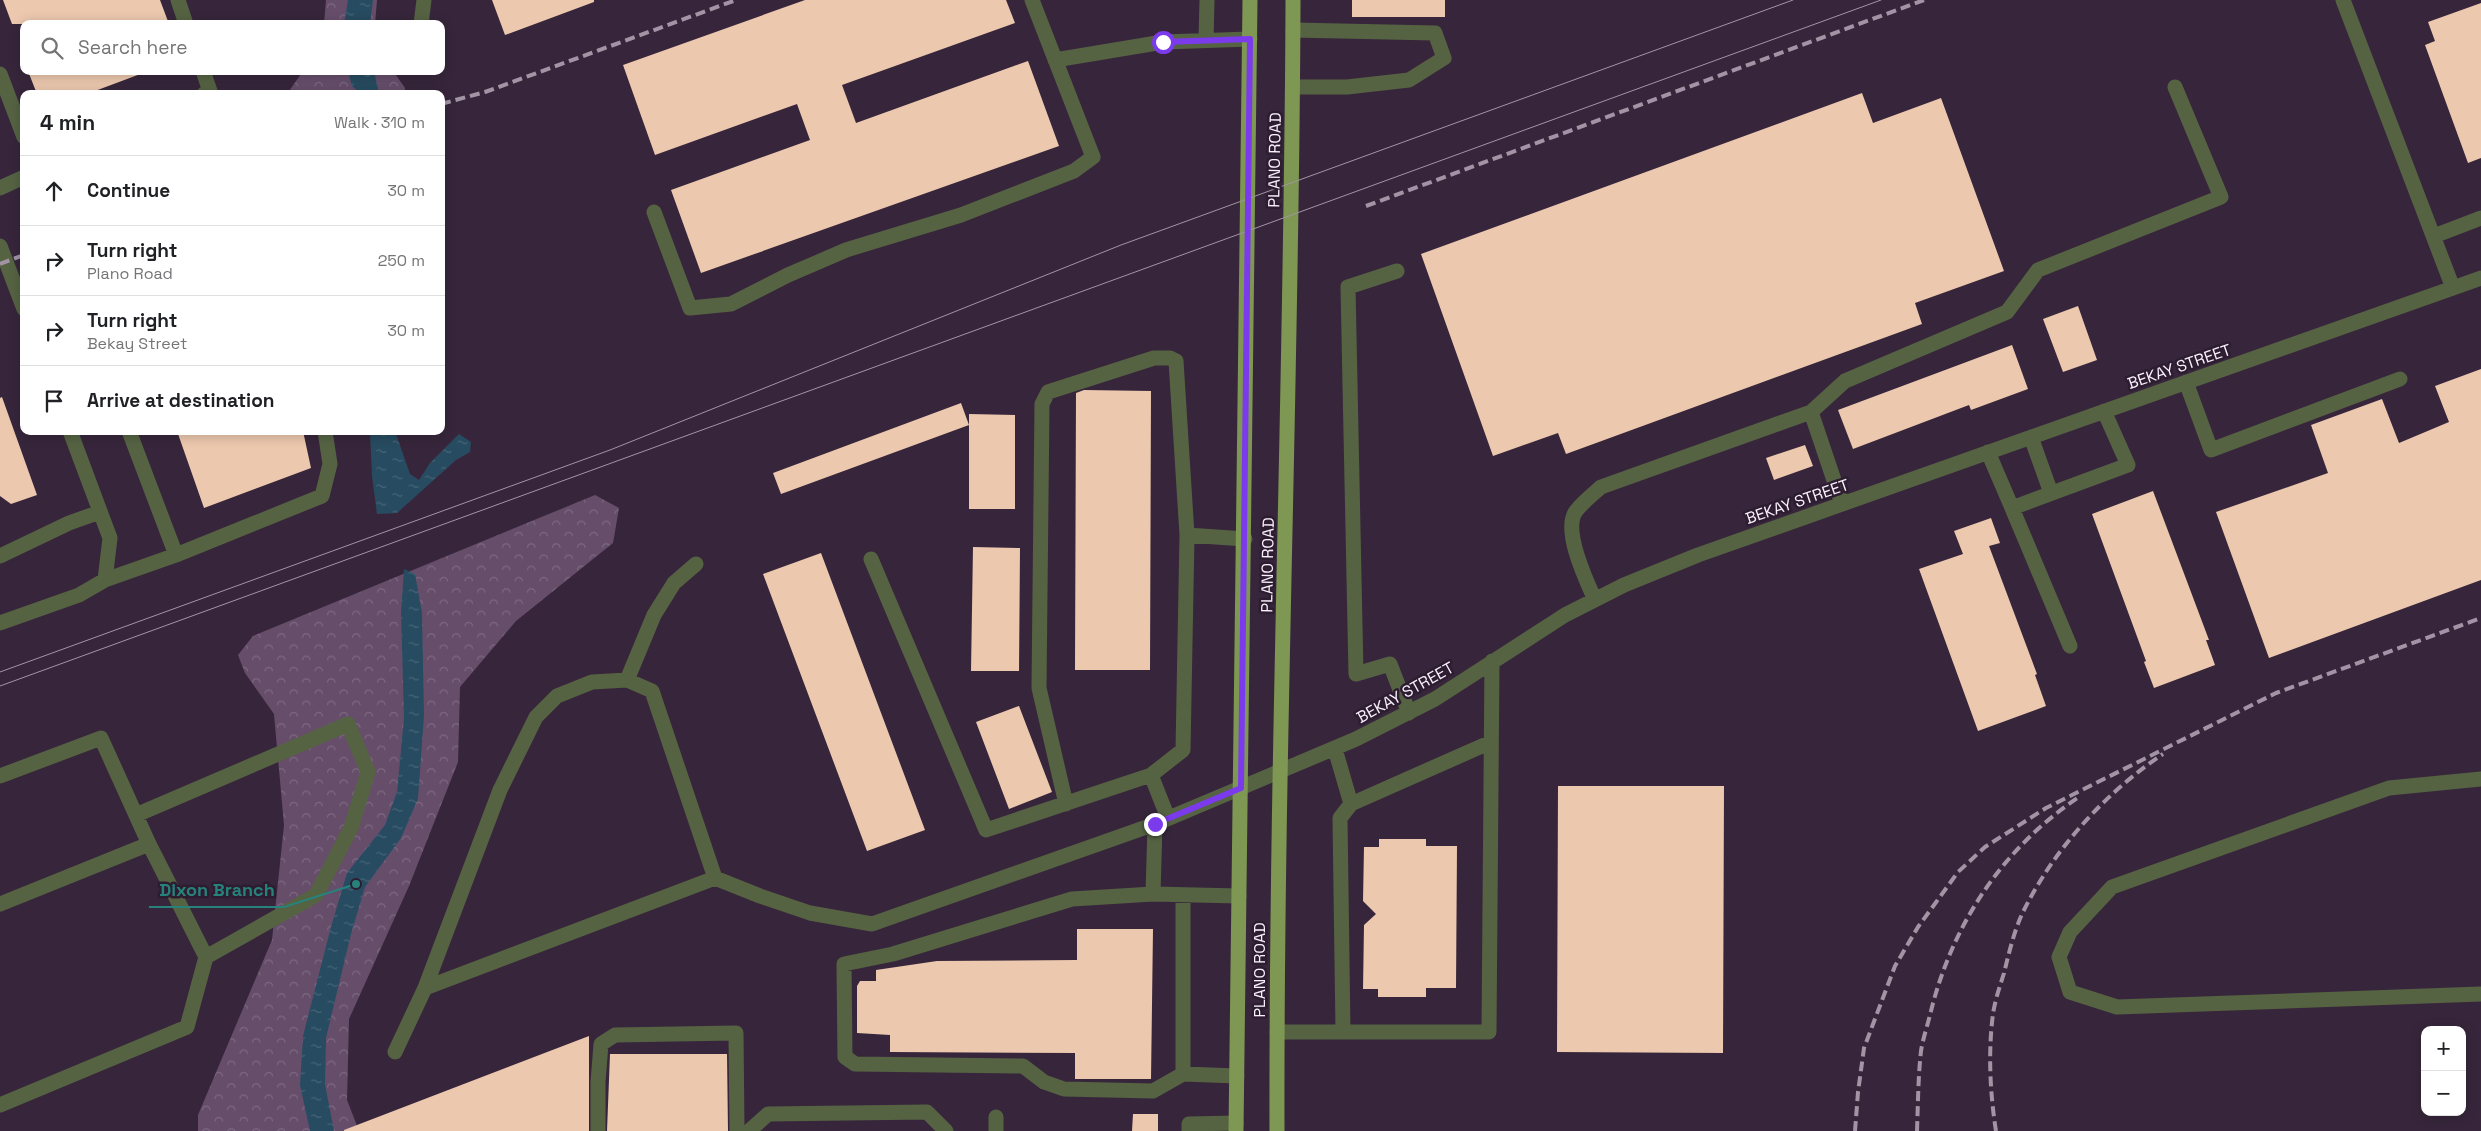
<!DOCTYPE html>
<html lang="en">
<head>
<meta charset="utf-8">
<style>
	body { margin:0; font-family:"Space Grotesk",sans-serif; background:#f6f6f6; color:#202124 }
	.controls { position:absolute; right:15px; bottom:15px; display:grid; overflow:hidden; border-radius:10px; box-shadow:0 2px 12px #0003 }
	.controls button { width:45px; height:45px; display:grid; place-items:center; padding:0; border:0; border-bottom:1px solid #e0e0e0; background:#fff; color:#202124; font:25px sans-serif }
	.stop { position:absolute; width:15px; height:15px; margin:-11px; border:4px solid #7c3aed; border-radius:50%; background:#fff }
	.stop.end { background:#7c3aed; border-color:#fff; box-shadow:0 1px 5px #0008 }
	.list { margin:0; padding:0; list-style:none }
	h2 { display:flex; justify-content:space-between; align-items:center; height:65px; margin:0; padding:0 20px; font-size:21px }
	h2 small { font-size:16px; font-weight:400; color:#757577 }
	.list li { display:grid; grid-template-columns:32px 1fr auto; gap:15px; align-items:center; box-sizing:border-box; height:70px; padding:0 20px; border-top:1px solid #e0e0e0 }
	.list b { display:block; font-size:19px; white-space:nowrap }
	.list p { margin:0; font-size:16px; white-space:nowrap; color:#757577 }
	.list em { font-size:16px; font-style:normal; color:#757577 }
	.icon { flex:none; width:28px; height:28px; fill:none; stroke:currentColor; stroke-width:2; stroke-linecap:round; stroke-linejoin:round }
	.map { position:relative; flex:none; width:2481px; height:1131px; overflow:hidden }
	.search { position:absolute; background:#fff; box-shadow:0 2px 12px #0003; left:20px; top:20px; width:425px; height:55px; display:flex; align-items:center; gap:12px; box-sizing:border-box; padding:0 18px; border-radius:10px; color:#757577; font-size:19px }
	.panel { position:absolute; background:#fff; box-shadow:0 2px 12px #0003; left:20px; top:90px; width:425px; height:345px; border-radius:10px }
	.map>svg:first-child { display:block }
</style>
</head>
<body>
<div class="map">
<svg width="2481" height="1131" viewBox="0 0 2481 1131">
	<defs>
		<pattern id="forest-crowns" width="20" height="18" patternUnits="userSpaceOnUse" patternTransform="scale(1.25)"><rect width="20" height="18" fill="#664e6b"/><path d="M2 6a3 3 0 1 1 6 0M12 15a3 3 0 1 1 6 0" fill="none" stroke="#7d6881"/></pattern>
		<pattern id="water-ripples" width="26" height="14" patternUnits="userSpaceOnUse" patternTransform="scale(1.25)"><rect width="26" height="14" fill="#274b60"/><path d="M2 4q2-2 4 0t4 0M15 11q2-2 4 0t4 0" fill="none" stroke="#476578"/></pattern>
	</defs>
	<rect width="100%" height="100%" fill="#37263b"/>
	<path fill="url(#forest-crowns)" d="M 326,0 L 377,0 L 375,24 L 324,24 Z
		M 303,71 L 393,71 L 405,88 L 405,94 L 287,94 Z
		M 595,495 L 619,508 L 613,543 L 516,621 L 460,687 L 458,762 L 409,886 L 349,1019 L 347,1100 L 359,1131 L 198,1131 L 198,1115 L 272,940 L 284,825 L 274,714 L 245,673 L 238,655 L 253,636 Z"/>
	<path fill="url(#water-ripples)" d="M 348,0 L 373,0 L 370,24 L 344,24 Z
		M 348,71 L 374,71 L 379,94 L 361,94 L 352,86 Z
		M 370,431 L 395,431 L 410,474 L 419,480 L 430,463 L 459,434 L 471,442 L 470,452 L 456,460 L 397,513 L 377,514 L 372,476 Z
		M 404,569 L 415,574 L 422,613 L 424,716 L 418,799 L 401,838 L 365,887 L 351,934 L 326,1038 L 325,1084 L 334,1131 L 310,1131 L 300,1085 L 303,1036 L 331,927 L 347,873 L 385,825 L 397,792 L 404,718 L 401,613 Z"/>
	<path fill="#ecc8ae" d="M 3,0 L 160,0 L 169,24 L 12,24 Z
		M 492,0 L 594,0 L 594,2 L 505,35 Z
		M 805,0 L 1006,0 L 1015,23 L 842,85 L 856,123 L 1028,61 L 1059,146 L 701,273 L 671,190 L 810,140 L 797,104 L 655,155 L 623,65 Z
		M 1352,0 L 1445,0 L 1445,17 L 1352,17 Z
		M 2481,3 L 2481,158 L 2468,163 L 2425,45 L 2435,41 L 2428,22 Z
		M 28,71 L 143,71 L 143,73 L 87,94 L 37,94 Z
		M 1862,93 L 1873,123 L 1941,98 L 2004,271 L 1915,303 L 1922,324 L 1566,454 L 1558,433 L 1493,456 L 1421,254 Z
		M 2078,306 L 2097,360 L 2063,372 L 2043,319 Z
		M 2012,345 L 2028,389 L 1971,410 L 1969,405 L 1853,449 L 1838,410 Z
		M 2481,369 L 2481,580 L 2269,658 L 2216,512 L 2328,473 L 2311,425 L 2382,399 L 2399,443 L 2449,422 L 2435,386 Z
		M 1084,390 L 1151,391 L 1150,670 L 1075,670 L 1076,393 Z
		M 2,397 L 37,495 L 11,504 L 0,496 L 0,398 Z
		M 961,403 L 969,425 L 781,494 L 773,473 Z
		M 969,414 L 1015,415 L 1015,509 L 969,509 Z
		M 177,431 L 303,431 L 311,468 L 204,508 Z
		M 1805,445 L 1813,466 L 1774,480 L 1766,458 Z
		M 2153,491 L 2209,640 L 2206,640 L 2215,665 L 2154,688 L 2144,662 L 2146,661 L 2092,514 Z
		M 1991,518 L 2000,543 L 1989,546 L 2037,674 L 2035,675 L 2046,706 L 1978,731 L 1919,569 L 1963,554 L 1954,531 Z
		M 973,547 L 1020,548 L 1019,671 L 971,671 Z
		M 821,553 L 925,830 L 867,851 L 763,574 Z
		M 1019,706 L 1052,792 L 1009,809 L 976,722 Z
		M 1558,786 L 1724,786 L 1723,1053 L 1557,1052 Z
		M 1379,839 L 1426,839 L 1426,846 L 1457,846 L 1456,988 L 1426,988 L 1426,997 L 1378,997 L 1378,989 L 1363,989 L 1364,925 L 1376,914 L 1363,901 L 1364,847 L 1379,847 Z
		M 1077,929 L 1153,929 L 1151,1079 L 1075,1079 L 1075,1053 L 890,1052 L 890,1035 L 857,1033 L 857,986 L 860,981 L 876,981 L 876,970 L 937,961 L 1077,960 Z
		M 589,1036 L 589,1131 L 344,1131 L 344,1130 Z
		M 610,1054 L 727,1054 L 728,1131 L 607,1131 Z
		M 1133,1114 L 1158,1114 L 1158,1131 L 1132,1131 Z"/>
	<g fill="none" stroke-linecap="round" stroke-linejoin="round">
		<path stroke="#566343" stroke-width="15" d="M 178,0 L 186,24
			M 2343,0 L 2453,288
			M 421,24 L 424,0
			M 1293,30 L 1435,33 L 1444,58 L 1409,80 L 1347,87 L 1293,87
			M 1206,40 L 1207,0
			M 1055,60 L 1163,42 L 1250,39
			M 203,71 L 210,91 L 204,94
			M 0,74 L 24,137
			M 0,188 L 24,177
			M 654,212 L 690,308 L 731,304 L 788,275 L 846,250 L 961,215 L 1074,171 L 1093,157 L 1032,0
			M 2434,236 L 2481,218
			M 0,246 L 24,309
			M 1397,271 L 1348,287 L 1356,674 L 1390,664 L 1409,713
			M 2186,382 L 2211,450 L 2400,379
			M 1811,412 L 1842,504
			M 70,431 L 110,538 L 105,580
			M 129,431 L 176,555 L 322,496 L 330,464 L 325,431
			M 2031,437 L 2051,493
			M 1988,452 L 2012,508 L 2128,465 L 2104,411
			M 2012,508 L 2070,646
			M 0,556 L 69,523 L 100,512
			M 871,559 L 986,830 L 1151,775 L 1168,818
			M 1595,600 C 1586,580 1562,530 1576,511 C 1583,502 1593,494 1601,487 L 1811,412 L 1845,381 L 2007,312 L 2038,270 L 2221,197 L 2175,87
			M 0,623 L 79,595 L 105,580 L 176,555
			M 627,680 L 654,615 L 674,583 L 696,564
			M 1335,749 L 1351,804
			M 1151,775 L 1183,750 L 1187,535 L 1245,539
			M 0,776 L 101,738 L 149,844 L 206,957 L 187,1027 L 0,1105
			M 2481,779 L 2389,788 L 2112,887 L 2070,932 L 2059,957 L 2070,992 L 2117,1007 L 2481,994
			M 1066,804 L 1039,688 L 1042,404 L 1048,392 L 1154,358 L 1170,358 L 1176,361 L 1187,535
			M 136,815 L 348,724 L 368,772 L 351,828 L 316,895 L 206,957
			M 1155,824 L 1153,894 L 1239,896
			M 1153,894 L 1072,899 L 893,954 L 844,964 L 845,1057 L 855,1064 L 1023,1066 L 1044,1082 L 1064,1089 L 1153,1091 L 1183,1074
			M 1183,895 L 1183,1074 L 1237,1076
			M 0,904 L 149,844
			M 425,988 L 715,878 L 760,896 L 810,913 L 872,924 L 1155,824 L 1356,739 L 1435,699 L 1565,615 L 1624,585 L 1698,555 L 2481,278
			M 1277,1032 L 1489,1032 L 1492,661
			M 1343,1032 L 1340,818 L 1351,804 L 1491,742
			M 395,1052 L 425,988 L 500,790 L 536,717 L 557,696 L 592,682 L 627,680 L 652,691 L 715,878
			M 598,1131 L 598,1082 L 601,1044 L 615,1035 L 736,1033 L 737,1131
			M 749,1131 L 768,1114 L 927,1112 L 946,1131
			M 996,1131 L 996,1117
			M 1189,1131 L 1189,1124 L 1236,1123"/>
		<path stroke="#7e9753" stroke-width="15" d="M 1236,1131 L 1250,0
			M 1277,1131 C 1276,754 1292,377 1293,0"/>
		<path stroke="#a294a5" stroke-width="1" d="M 0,672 L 610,450 L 1121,245 L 1793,0
			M 0,686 L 1881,0"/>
		<path stroke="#a294a5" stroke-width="4" stroke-dasharray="10 5" stroke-linecap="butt" d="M 441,104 L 485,92 L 736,0
			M 1366,206 L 1924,0
			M 0,264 L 24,255
			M 1855,1131 L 1858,1092 L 1864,1048 L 1895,966 L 1918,927 L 1958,872 L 1985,847 L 2046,808 L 2276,693 L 2481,618
			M 1917,1131 C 1918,1105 1918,1078 1921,1051 C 1923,1038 1928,1024 1931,1011 C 1953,923 2003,848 2079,797
			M 1996,1131 C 1990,1093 1988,1052 1993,1014 C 1995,1000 2000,986 2004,973 C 2009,953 2014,931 2023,912 C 2054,849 2105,793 2163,754"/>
	</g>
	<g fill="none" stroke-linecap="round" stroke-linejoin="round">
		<path stroke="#7c3aed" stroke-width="6" d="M 1155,824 L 1241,788 L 1250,39 L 1163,42"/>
	</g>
	<g text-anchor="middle" stroke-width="5" stroke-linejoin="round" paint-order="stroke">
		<g font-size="16" fill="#fbf0fd" stroke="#2d1d31">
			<text transform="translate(1274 160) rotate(-89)" y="6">PLANO ROAD</text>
			<text transform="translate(2179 366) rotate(-19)" y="6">BEKAY STREET</text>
			<text transform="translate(1797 501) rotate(-19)" y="6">BEKAY STREET</text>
			<text transform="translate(1267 565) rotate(-89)" y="6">PLANO ROAD</text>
			<text transform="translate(1405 692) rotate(-29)" y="6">BEKAY STREET</text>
			<text transform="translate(1259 970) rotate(-90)" y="6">PLANO ROAD</text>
		</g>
	</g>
	<path fill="none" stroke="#27827c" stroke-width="2" d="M356 884L284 907H149"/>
	<circle fill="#27827c" stroke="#2d1d31" stroke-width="2" cx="356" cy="884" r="5"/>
	<g font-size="18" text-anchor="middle" font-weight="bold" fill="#27827c" stroke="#2d1d31" stroke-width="5" stroke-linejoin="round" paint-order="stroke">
		<text x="217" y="896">Dixon Branch</text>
	</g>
</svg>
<div class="controls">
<button>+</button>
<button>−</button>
</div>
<div class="stop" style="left:1163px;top:42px"></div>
<div class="stop end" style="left:1155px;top:824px"></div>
<div class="search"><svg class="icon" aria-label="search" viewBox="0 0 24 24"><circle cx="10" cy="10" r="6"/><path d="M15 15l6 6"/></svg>Search here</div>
<section class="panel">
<h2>4 min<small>Walk · 310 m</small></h2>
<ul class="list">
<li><svg class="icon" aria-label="ahead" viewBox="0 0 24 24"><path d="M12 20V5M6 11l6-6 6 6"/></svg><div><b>Continue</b></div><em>30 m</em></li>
<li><svg class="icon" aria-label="right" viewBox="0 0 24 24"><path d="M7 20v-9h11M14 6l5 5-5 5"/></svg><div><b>Turn right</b><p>Plano Road</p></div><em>250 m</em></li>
<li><svg class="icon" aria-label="right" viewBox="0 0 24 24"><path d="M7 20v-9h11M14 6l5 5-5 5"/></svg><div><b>Turn right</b><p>Bekay Street</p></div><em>30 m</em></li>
<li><svg class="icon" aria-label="arrive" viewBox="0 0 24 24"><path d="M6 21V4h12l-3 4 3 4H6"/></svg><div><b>Arrive at destination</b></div></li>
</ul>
</section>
</div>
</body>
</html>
